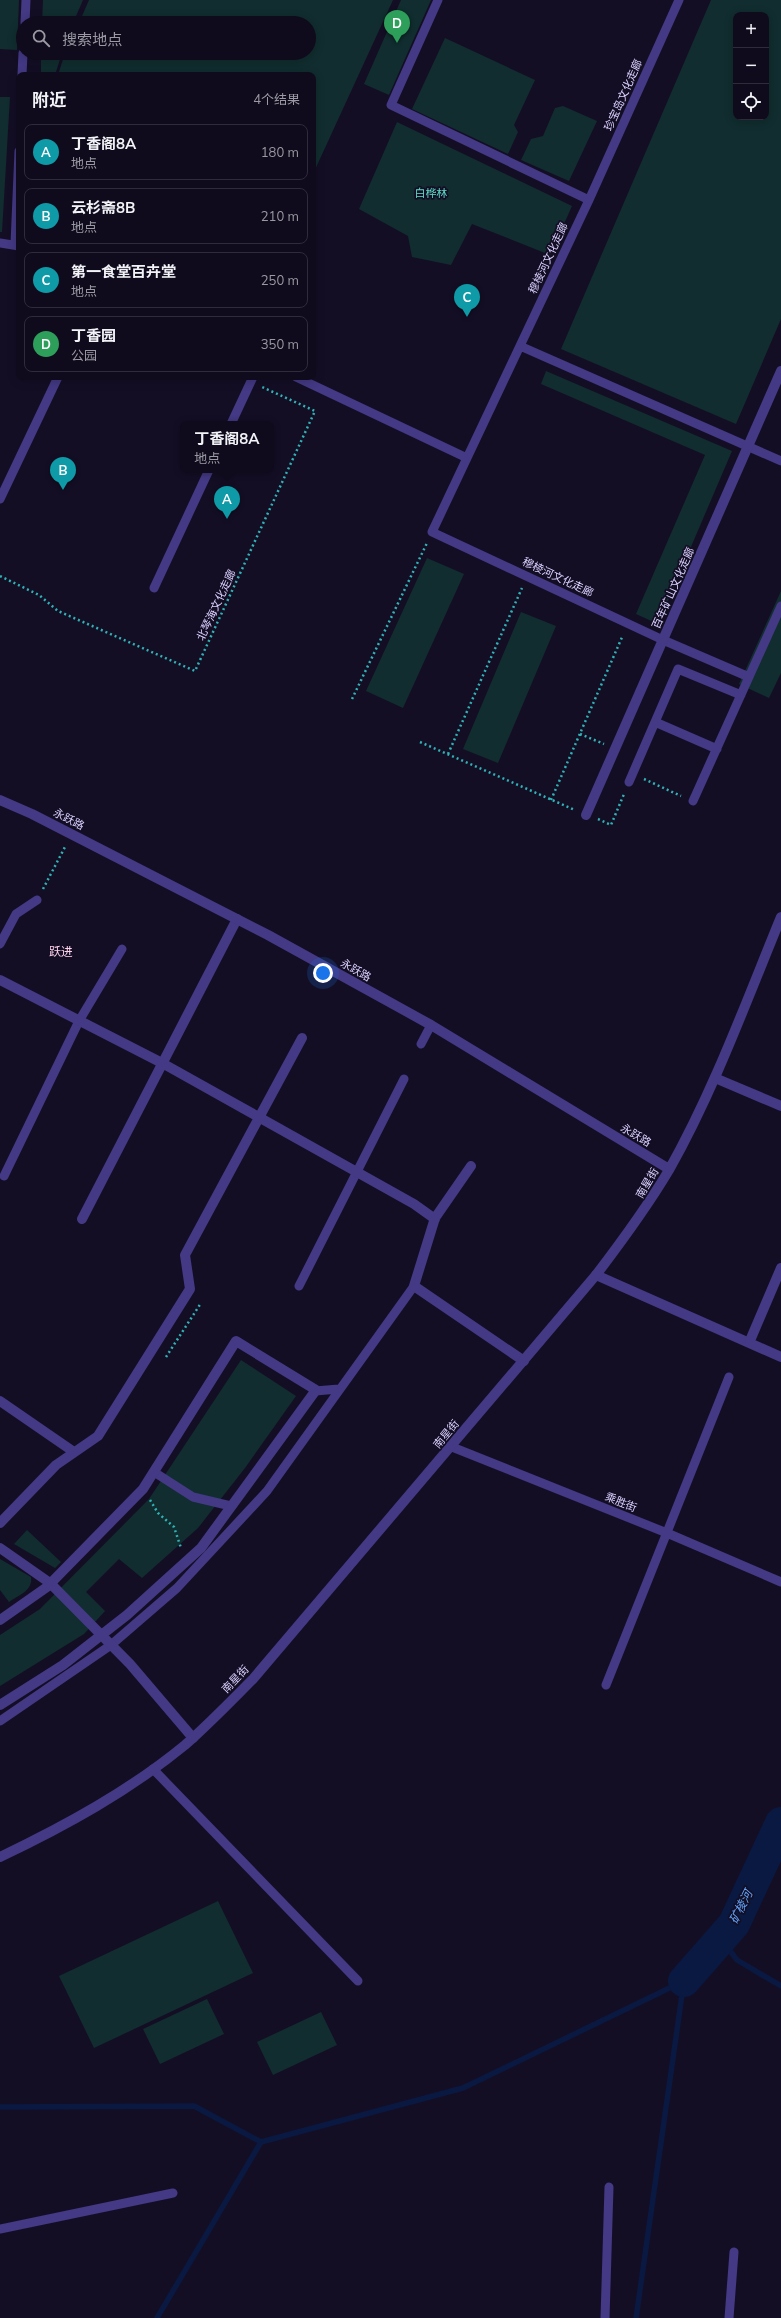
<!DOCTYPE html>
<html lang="zh">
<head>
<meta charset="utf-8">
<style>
	body { margin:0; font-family:Mulish,"Noto Sans SC",sans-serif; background:#1d1829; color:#f1f3f6 }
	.controls { position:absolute; right:12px; top:12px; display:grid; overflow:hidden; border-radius:8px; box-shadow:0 2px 10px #0003 }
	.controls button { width:36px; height:36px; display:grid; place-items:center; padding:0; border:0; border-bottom:1px solid #2f2b3b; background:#0f0a1c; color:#f1f3f6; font:20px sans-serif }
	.you { position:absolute; left:323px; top:973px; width:14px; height:14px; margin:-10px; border:3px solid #fff; border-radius:50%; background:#1a73e8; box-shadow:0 0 0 6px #1a73e833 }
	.badge { display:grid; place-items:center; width:26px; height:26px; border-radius:50%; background:#00cdfd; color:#fff; font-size:13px; font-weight:700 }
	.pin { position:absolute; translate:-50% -33px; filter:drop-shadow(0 1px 2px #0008) }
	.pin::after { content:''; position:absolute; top:21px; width:14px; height:12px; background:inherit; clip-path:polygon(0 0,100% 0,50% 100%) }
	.popup { position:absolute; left:180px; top:421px; width:94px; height:52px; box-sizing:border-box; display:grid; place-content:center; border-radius:8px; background:#0f0a1c; filter:drop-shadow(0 1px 3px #0005); font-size:13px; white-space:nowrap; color:#9b9aa3 }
	.popup b { font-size:15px; color:#f1f3f6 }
	.popup::after { content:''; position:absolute; left:50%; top:100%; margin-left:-8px; border:8px solid transparent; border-top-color:#0f0a1c }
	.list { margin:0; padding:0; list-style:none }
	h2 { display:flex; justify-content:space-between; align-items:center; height:52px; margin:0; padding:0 16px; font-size:17px }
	h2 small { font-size:13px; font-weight:400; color:#9b9aa3 }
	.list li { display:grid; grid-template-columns:26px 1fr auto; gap:12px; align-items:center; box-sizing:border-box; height:56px; margin:0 8px 8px; padding:0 8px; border:1px solid #2f2b3b; border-radius:8px }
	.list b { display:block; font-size:15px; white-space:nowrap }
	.list p { margin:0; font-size:13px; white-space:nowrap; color:#9b9aa3 }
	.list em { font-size:13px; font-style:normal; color:#9b9aa3 }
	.icon { flex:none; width:22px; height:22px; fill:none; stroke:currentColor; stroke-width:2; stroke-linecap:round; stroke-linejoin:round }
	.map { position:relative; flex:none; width:781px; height:2318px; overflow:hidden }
	.search { position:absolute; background:#0f0a1c; box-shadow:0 2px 10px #0003; left:16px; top:16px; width:300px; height:44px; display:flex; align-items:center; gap:10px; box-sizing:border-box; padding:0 14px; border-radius:22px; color:#9b9aa3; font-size:15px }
	.panel { position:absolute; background:#0f0a1c; box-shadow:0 2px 10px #0003; left:16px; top:72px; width:300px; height:308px; border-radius:8px }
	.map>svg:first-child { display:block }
</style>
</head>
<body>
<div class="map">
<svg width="781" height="2318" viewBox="0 0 781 2318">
	<rect width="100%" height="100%" fill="#140e25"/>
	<path fill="#112d2f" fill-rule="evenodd" d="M 0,0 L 19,0 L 17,50 L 0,49 Z
		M 43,0 L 83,0 L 73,23 L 42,23 Z
		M 89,0 L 393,0 L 313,174 L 313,75 L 58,75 L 65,53 L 309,53 L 309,23 L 79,23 Z
		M 401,0 L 431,0 L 389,95 L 364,84 Z
		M 711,0 L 781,0 L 781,319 L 736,424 L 561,349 ZM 736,15 L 766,15 L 766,117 L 736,117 Z
		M 445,38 L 535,80 L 514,125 L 518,132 L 508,154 L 412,109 Z
		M 41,53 L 62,53 L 55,75 L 41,75 Z
		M 0,97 L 10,97 L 2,232 L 0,232 Z
		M 563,106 L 597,121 L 569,181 L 521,160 L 531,139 L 543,136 L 555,108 Z
		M 397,122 L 572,206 L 550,255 L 472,224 L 451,265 L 412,257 L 408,236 L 359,209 Z
		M 546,371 L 732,451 L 658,624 L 636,614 L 705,455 L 541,384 Z
		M 427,558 L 464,574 L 403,708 L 366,691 Z
		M 781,591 L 781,673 L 769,698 L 739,684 Z
		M 521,612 L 556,626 L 498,763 L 463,749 Z
		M 241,1360 L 296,1396 L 245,1468 L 198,1528 L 142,1578 L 119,1559 L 86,1592 L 105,1611 L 84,1634 L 0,1686 L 0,1635 L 40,1609 L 149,1499 Z
		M 27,1530 L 61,1562 L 55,1568 L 14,1544 Z
		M 0,1559 L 31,1577 C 33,1591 19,1595 9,1602 L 0,1590 Z
		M 218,1901 L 253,1973 L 94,2048 L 59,1976 Z
		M 207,1999 L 224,2034 L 160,2064 L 143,2029 Z
		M 321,2012 L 337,2045 L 273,2075 L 257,2042 Z"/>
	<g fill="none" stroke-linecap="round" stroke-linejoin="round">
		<path stroke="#0a1942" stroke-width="5.5" d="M 721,1939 L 737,1960 L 781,1986
			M 0,2107 L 194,2106 L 261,2142
			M 157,2318 L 261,2142 L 463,2088 L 684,1981
			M 636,2318 L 684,1981"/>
		<path stroke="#0a1942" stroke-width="32" d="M 684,1981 L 734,1924 L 781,1823"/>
		<path stroke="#2fb3b6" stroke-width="2.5" stroke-dasharray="2 3" stroke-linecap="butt" d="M 0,576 L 39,595 L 58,611 L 195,671 L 315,411 L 262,387
			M 352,699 L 427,543
			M 580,734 L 604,744
			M 420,742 L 575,810
			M 448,754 L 522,588
			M 644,779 L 681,796
			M 551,800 L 623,635
			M 598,819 L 611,825 L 624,794
			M 43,889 L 66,845
			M 166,1357 L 201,1303
			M 150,1500 L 158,1513 L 174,1527 L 181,1548"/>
		<path stroke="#433984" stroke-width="9" d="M 438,0 L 391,105 L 589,200
			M 679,0 L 589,200 L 432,532 L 663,640 L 749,677
			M 25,23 L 26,0
			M 22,75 L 23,53
			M 0,243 L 19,246
			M 15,244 L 19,151
			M 520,346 L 781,461
			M 296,377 L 467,458
			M 231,424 L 253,377
			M 0,499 L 58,377
			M 154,588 L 209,470
			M 655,722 L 717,749
			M 629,782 L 678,669 L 741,695
			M 693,801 L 781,606
			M 0,944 L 16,914 L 37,900
			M 421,1044 L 431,1025
			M 4,1176 L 79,1021 L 122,949
			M 299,1286 L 404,1079
			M 315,1391 L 339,1389
			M 452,1447 L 667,1533 L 781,1582
			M 154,1472 L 193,1497 L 231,1506
			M 606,1685 L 729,1377
			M 0,1721 L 111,1645 L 177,1588 L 267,1491 L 414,1286
			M 153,1769 L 358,1981
			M 0,2229 L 173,2193
			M 605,2318 L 609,2187
			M 729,2318 L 734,2252"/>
		<path stroke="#433984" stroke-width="10" d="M 586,815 L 781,371
			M 0,980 L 162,1063 L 414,1204 L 435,1219
			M 715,1078 L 781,1106
			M 471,1166 L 435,1218 L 414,1286 L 524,1361
			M 82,1219 L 237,919
			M 596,1275 L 781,1357
			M 749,1343 L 781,1268
			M 0,1401 L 74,1452
			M 0,1523 L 56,1465 L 98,1436 L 190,1289 L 185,1255 L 302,1038
			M 0,1548 L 50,1583 L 130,1664 L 193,1738
			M 0,1620 L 47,1587 L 143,1489 L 236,1341 L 316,1390 L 201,1548 L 127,1615 L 63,1665 L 0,1705"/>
		<path stroke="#433984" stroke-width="10" d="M 0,800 L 32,814 L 268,935 L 431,1025 L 669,1169
			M 0,1857 C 65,1826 129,1791 185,1745 C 209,1724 231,1701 253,1679 L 596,1275 C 622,1241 647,1207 669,1170 C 714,1090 746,1002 781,917"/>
	</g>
	<g text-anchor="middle" stroke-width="3.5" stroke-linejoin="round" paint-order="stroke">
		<g font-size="11" fill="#dbd2ff" stroke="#140e25">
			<text transform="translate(623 95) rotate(-66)" y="4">珍宝岛文化走廊</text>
			<text transform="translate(548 258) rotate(-65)" y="4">穆棱河文化走廊</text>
			<text transform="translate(558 577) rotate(25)" y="4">穆棱河文化走廊</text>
			<text transform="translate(673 588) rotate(-66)" y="4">百年矿山文化走廊</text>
			<text transform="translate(216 605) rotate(-65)" y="4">北琴海文化走廊</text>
			<text transform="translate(69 819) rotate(27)" y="4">永跃路</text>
			<text transform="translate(356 970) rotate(29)" y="4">永跃路</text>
			<text transform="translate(636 1135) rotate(31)" y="4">永跃路</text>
			<text transform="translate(647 1183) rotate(-59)" y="4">南星街</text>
			<text transform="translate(446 1434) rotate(-50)" y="4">南星街</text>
			<text transform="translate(621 1502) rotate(22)" y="4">乘胜街</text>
			<text transform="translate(235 1679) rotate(-46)" y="4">南星街</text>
		</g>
		<g font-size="11" fill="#5de0cb" stroke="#140e25">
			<text x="431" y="197">白桦林</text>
		</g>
		<g font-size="12" fill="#ffd4ec" stroke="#140e25">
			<text x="61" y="956">跃进</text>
		</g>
		<g font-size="12" font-style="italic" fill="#60a7ff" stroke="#140e25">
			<text transform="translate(741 1907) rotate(-63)" y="4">矿棱河</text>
		</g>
	</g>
</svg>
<div class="controls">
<button>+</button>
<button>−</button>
<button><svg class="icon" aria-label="locate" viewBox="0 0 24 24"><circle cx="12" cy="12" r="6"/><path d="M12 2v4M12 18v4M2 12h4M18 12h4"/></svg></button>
</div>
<div class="you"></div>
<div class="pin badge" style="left:227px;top:519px;background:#0f9aa8">A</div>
<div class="popup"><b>丁香阁8A</b>地点</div>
<div class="pin badge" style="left:63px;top:490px;background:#0f9aa8">B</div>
<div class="pin badge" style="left:467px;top:317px;background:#0f9aa8">C</div>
<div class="pin badge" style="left:397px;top:43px;background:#2e9e5b">D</div>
<div class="search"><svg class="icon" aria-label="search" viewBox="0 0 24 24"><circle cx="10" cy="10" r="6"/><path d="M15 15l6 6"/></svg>搜索地点</div>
<section class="panel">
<h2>附近<small>4个结果</small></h2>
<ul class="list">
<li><span class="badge" style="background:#0f9aa8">A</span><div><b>丁香阁8A</b><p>地点</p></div><em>180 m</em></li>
<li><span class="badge" style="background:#0f9aa8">B</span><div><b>云杉斋8B</b><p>地点</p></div><em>210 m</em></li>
<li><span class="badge" style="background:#0f9aa8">C</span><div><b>第一食堂百卉堂</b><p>地点</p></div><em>250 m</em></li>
<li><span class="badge" style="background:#2e9e5b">D</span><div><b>丁香园</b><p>公园</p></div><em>350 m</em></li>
</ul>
</section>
</div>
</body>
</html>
